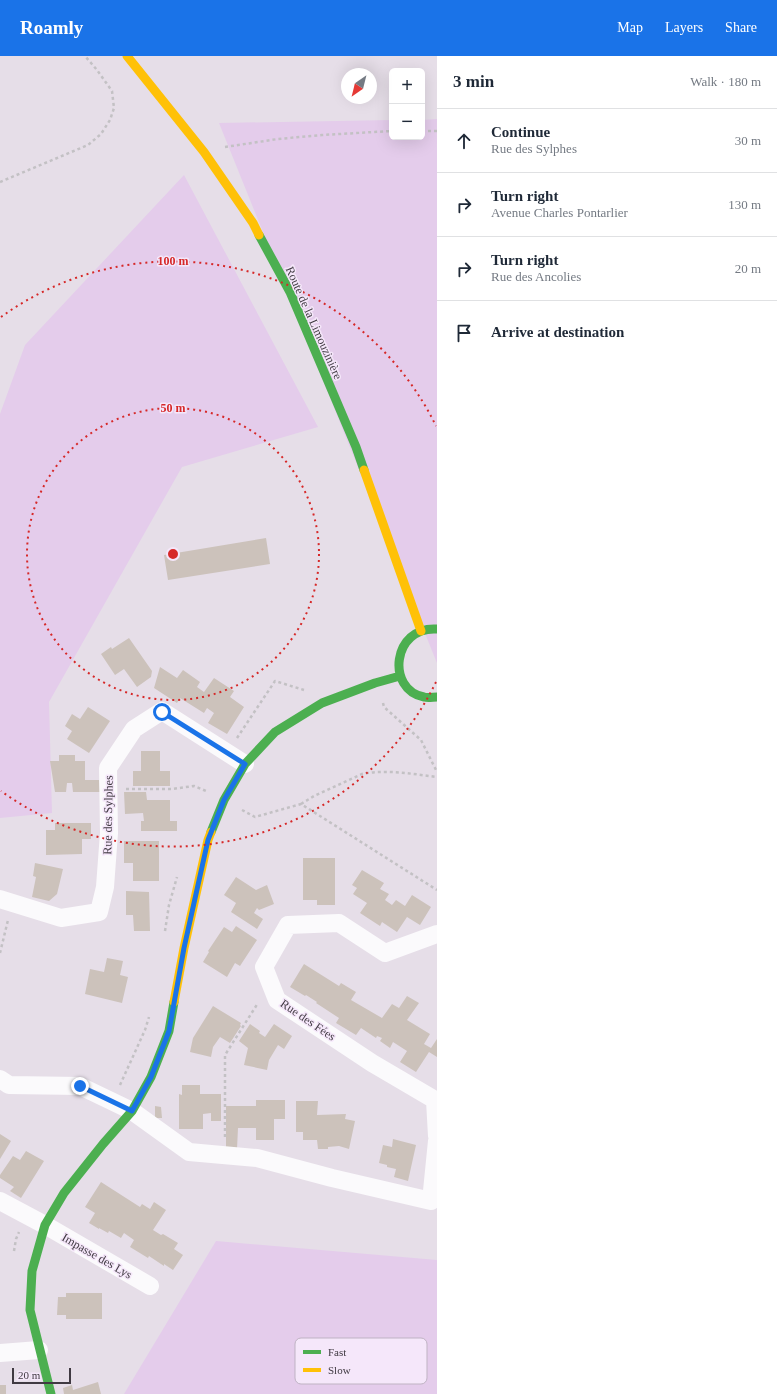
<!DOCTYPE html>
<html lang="en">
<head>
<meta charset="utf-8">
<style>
	body { margin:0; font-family:Georgia,serif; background:#f6f6f7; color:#1f2937 }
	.controls { position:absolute; right:12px; top:12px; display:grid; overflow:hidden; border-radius:6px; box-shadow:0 4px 16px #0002 }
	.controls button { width:36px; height:36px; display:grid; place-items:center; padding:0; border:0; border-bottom:1px solid #e0e1e3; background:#fff; color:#1f2937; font:20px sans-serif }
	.compass { position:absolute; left:341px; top:12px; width:36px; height:36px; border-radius:50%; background:#fff; box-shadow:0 4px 16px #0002; rotate:215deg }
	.scale { position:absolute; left:12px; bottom:10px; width:59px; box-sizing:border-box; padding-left:4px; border:2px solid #403a42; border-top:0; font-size:11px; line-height:14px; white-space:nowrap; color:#403a42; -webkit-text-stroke:3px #f5e7fa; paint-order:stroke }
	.stop { position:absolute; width:12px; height:12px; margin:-9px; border:3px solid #1a73e8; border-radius:50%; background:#fff }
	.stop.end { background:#1a73e8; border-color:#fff; box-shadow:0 1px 4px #0008 }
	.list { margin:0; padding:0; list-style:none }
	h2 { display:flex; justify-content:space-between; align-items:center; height:52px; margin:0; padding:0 16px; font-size:17px }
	h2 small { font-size:13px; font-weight:400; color:#747a83 }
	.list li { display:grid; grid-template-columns:26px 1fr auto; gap:12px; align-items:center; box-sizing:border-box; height:64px; padding:0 16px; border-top:1px solid #e0e1e3 }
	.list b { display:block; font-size:15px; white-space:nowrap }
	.list p { margin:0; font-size:13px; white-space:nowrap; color:#747a83 }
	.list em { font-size:13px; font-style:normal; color:#747a83 }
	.icon { flex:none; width:22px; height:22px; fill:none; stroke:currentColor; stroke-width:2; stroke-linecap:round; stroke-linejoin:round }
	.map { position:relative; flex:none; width:437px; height:1338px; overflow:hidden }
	header { display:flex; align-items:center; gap:24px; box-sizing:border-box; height:56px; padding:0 20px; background:#1a73e8; color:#fff }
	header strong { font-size:19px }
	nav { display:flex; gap:22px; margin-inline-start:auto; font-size:14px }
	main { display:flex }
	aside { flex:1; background:#fff }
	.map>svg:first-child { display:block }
</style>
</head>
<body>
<header>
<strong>Roamly</strong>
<nav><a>Map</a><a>Layers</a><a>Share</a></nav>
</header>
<main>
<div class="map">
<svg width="437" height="1338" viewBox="0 0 437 1338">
	<rect width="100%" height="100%" fill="#e6dee8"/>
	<path fill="#e4cceb" d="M 437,63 L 437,607 L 219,67 L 392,64 L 392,81 L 422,81 L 422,64 Z
		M 184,119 L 318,371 L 182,411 L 49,646 L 52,757 L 0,762 L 0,358 L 25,289 Z
		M 216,1185 L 437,1204 L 437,1338 L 124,1338 Z"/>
	<path fill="#ccc2bb" d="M 266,482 L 270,508 L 168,524 L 164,499 Z
		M 129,582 L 152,615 L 151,621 L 137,631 L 124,613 L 115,619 L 101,598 L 111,591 L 112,593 Z
		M 160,611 L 177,622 L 183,614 L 200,626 L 197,631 L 204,636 L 214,622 L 234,635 L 230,641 L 244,651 L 227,678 L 208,667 L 214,657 L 207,652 L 204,657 L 180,642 L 177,647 L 154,632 Z
		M 88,651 L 110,665 L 89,697 L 67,683 L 72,675 L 65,670 L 72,658 L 80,663 Z
		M 141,695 L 160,695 L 160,715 L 170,715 L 170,730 L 133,730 L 133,715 L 141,715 Z
		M 59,699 L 75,699 L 75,705 L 85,705 L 85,724 L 99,724 L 100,736 L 73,736 L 72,727 L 67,727 L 66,736 L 55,736 L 50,705 L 59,705 Z
		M 124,736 L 146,736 L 147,744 L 170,744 L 170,765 L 177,765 L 177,775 L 141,775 L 141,765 L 144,765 L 143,757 L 125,758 Z
		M 55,767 L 91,767 L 91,783 L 82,783 L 82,798 L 46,799 L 46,774 L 55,774 Z
		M 124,785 L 159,785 L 159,825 L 133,825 L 133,807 L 124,807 Z
		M 303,802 L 335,802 L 335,849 L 317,849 L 317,844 L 303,844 Z
		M 35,807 L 63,813 L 57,838 L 49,845 L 32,841 L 36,821 L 33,820 Z
		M 362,814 L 384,827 L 380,833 L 389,838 L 385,844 L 392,849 L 396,844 L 405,850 L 412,839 L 431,851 L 420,869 L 407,861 L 397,876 L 382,866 L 380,870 L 360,857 L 367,847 L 353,838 L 357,832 L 352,829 Z
		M 236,821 L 256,834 L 267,829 L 274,848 L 259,854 L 257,852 L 254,857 L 263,863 L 257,873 L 231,856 L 236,847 L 224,839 Z
		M 126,835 L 149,836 L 150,875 L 134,875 L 133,859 L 126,859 Z
		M 236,870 L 257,884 L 240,910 L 235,907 L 227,921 L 203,906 L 209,896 L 208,895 L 224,871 L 232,876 Z
		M 107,902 L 123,905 L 120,919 L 128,921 L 122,947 L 85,938 L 90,913 L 104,916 Z
		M 304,908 L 339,930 L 341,927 L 356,936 L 351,944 L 382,962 L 392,948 L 399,952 L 407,940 L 419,947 L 407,964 L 430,978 L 424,988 L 431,992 L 437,983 L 437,1001 L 429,996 L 416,1016 L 400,1006 L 407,995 L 393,986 L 390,992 L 380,985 L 382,982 L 377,980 L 376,982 L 361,972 L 356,979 L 336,967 L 339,962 L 316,947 L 317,946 L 306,939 L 305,940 L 290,931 Z
		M 213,950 L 241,967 L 240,969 L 241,970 L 230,987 L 220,981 L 213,991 L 211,1001 L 190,996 L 193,982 Z
		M 250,968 L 260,975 L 259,977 L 265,981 L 274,968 L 292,980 L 284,993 L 278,989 L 269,1004 L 267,1014 L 244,1009 L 248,992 L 239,985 Z
		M 182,1029 L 200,1029 L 200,1038 L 221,1038 L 221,1065 L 211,1065 L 211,1057 L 203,1058 L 203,1073 L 179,1073 L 179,1038 L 182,1039 Z
		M 256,1044 L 285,1044 L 285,1063 L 274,1063 L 274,1084 L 256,1084 L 256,1072 L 238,1072 L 237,1093 L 226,1093 L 226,1050 L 256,1050 Z
		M 296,1045 L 318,1045 L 317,1059 L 346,1058 L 345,1063 L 355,1065 L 349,1093 L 339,1090 L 328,1091 L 328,1093 L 318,1093 L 317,1084 L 303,1084 L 303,1076 L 296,1076 Z
		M 155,1050 L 161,1051 L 162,1062 L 155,1062 Z
		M 0,1078 L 11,1085 L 0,1103 Z
		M 393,1083 L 416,1089 L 408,1125 L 394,1121 L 396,1113 L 387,1111 L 387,1109 L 379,1107 L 383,1089 L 392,1091 Z
		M 26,1095 L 44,1105 L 21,1142 L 10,1135 L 14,1131 L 0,1122 L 0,1119 L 13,1100 L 20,1104 Z
		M 101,1126 L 140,1151 L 142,1148 L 150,1153 L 154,1146 L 166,1154 L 153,1174 L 161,1179 L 163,1178 L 178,1187 L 174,1193 L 183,1199 L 173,1214 L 164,1208 L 164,1210 L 149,1200 L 148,1202 L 130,1191 L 134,1184 L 124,1177 L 121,1182 L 109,1175 L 108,1177 L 99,1172 L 99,1173 L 89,1167 L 95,1157 L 85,1151 Z
		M 66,1237 L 102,1237 L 102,1263 L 66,1263 L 66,1259 L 57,1259 L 58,1241 L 66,1241 Z
		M 98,1326 L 101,1338 L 64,1338 L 63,1332 L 72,1329 L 73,1334 Z
		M 0,1329 L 6,1329 L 6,1338 L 0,1338 Z"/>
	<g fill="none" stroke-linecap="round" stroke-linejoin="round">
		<path stroke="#c3c1c4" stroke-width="2.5" stroke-dasharray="3 3" stroke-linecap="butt" d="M 422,75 L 437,75
			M 225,91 L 278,83 L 322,79 L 392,75
			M 0,126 L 88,89 L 101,78 L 110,64 L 114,52 L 112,35 L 97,14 L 85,0
			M 383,647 L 384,651 L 421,684 L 437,716
			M 237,682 L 275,625 L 304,634
			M 126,733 L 172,733 L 194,730 L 206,735
			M 301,748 L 314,740 L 362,718 C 387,713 412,718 437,721
			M 242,754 L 255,761 L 301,748 L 437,834
			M 165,875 L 169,849 L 177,821
			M 0,897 L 8,864
			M 120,1029 L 145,974 L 149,961
			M 225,1081 L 225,999 L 258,947
			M 14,1195 L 16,1183 L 19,1176"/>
		<path stroke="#fbfafc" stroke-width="18" d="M 0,843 L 61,862 L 99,856 L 105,831 L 109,777 L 108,712 L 134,673 L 162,655 L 245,708
			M 437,878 L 385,897 L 339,867 L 288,869 L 264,911 L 277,944 L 372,1007 L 435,1044 L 437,1080
			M 0,1023 L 9,1029 L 80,1030 L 132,1055 L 189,1096 L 257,1102 L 332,1122 L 431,1145 L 437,1085
			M 0,1145 L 45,1169 L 150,1230
			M 0,1297 L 39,1294"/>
		<path stroke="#4caf50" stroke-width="9" d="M 259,179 L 290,236 L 356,391 L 364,414
			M 437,573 C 392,570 386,634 424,641 C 428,642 433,641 437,641
			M 211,776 L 224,744 L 245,708 L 275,676 L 322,647 L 375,627 L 400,620
			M 51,1338 L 30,1254 L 32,1215 L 45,1169 L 64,1137 L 103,1088 L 132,1055 L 151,1021 L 169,975 L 174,946"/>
		<path stroke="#ffc107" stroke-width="9" d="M 127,0 L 204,96 L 253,167 L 259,179
			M 364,414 L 421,575
			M 174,946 L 184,892 L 208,784 L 211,776"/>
	</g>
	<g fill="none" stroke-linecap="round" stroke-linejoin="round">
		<path stroke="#1a73e8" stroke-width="5" d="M 80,1030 L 132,1055 L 151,1021 L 169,975 L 184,892 L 208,784 L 224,744 L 245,708 L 162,656"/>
	</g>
	<g fill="none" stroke="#d62828" stroke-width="2" stroke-dasharray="2 4">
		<circle cx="173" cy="498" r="146"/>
		<path d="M436 626A293 293 0 0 1 1 735M1 261A293 293 0 0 1 436 370"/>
	</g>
	<g text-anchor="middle" stroke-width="3" stroke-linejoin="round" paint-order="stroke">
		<g font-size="12" fill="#403a42" stroke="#f5e7fa">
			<text transform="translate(314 267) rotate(66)" y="4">Route de la Limouzinière</text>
			<text transform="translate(108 759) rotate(-89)" y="4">Rue des Sylphes</text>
			<text transform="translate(308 964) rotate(34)" y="4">Rue des Fées</text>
			<text transform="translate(97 1200) rotate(30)" y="4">Impasse des Lys</text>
		</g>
	</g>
	<rect x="295" y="1282" width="132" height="46" rx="6" fill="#f5e7fa" stroke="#bfb3c3" stroke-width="1"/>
	<rect x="303" y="1294" width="18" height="4" fill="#4caf50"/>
	<rect x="303" y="1312" width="18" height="4" fill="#ffc107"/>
	<g font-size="11" fill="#403a42">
		<text x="328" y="1300">Fast</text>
		<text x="328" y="1318">Slow</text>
	</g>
	<circle cx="173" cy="498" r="6" fill="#d62828" stroke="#f5e7fa" stroke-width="2"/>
	<g font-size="12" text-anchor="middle" font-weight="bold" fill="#d62828" stroke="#f5e7fa" stroke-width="3" stroke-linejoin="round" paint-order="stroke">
		<text x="173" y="209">100 m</text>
		<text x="173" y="356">50 m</text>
	</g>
</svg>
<div class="controls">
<button>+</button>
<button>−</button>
</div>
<svg class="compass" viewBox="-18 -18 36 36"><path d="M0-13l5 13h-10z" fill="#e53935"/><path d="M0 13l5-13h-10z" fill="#747a83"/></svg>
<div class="scale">20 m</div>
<div class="stop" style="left:162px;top:656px"></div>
<div class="stop end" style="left:80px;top:1030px"></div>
</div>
<aside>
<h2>3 min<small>Walk · 180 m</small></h2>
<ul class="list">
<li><svg class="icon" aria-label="ahead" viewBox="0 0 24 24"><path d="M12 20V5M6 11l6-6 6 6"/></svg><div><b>Continue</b><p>Rue des Sylphes</p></div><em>30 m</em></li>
<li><svg class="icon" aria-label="right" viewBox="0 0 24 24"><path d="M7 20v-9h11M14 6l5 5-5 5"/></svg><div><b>Turn right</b><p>Avenue Charles Pontarlier</p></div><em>130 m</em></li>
<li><svg class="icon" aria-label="right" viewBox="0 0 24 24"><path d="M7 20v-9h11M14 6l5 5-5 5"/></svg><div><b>Turn right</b><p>Rue des Ancolies</p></div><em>20 m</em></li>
<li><svg class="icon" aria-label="arrive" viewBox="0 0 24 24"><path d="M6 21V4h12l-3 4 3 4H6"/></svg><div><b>Arrive at destination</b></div></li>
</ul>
</aside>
</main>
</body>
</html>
